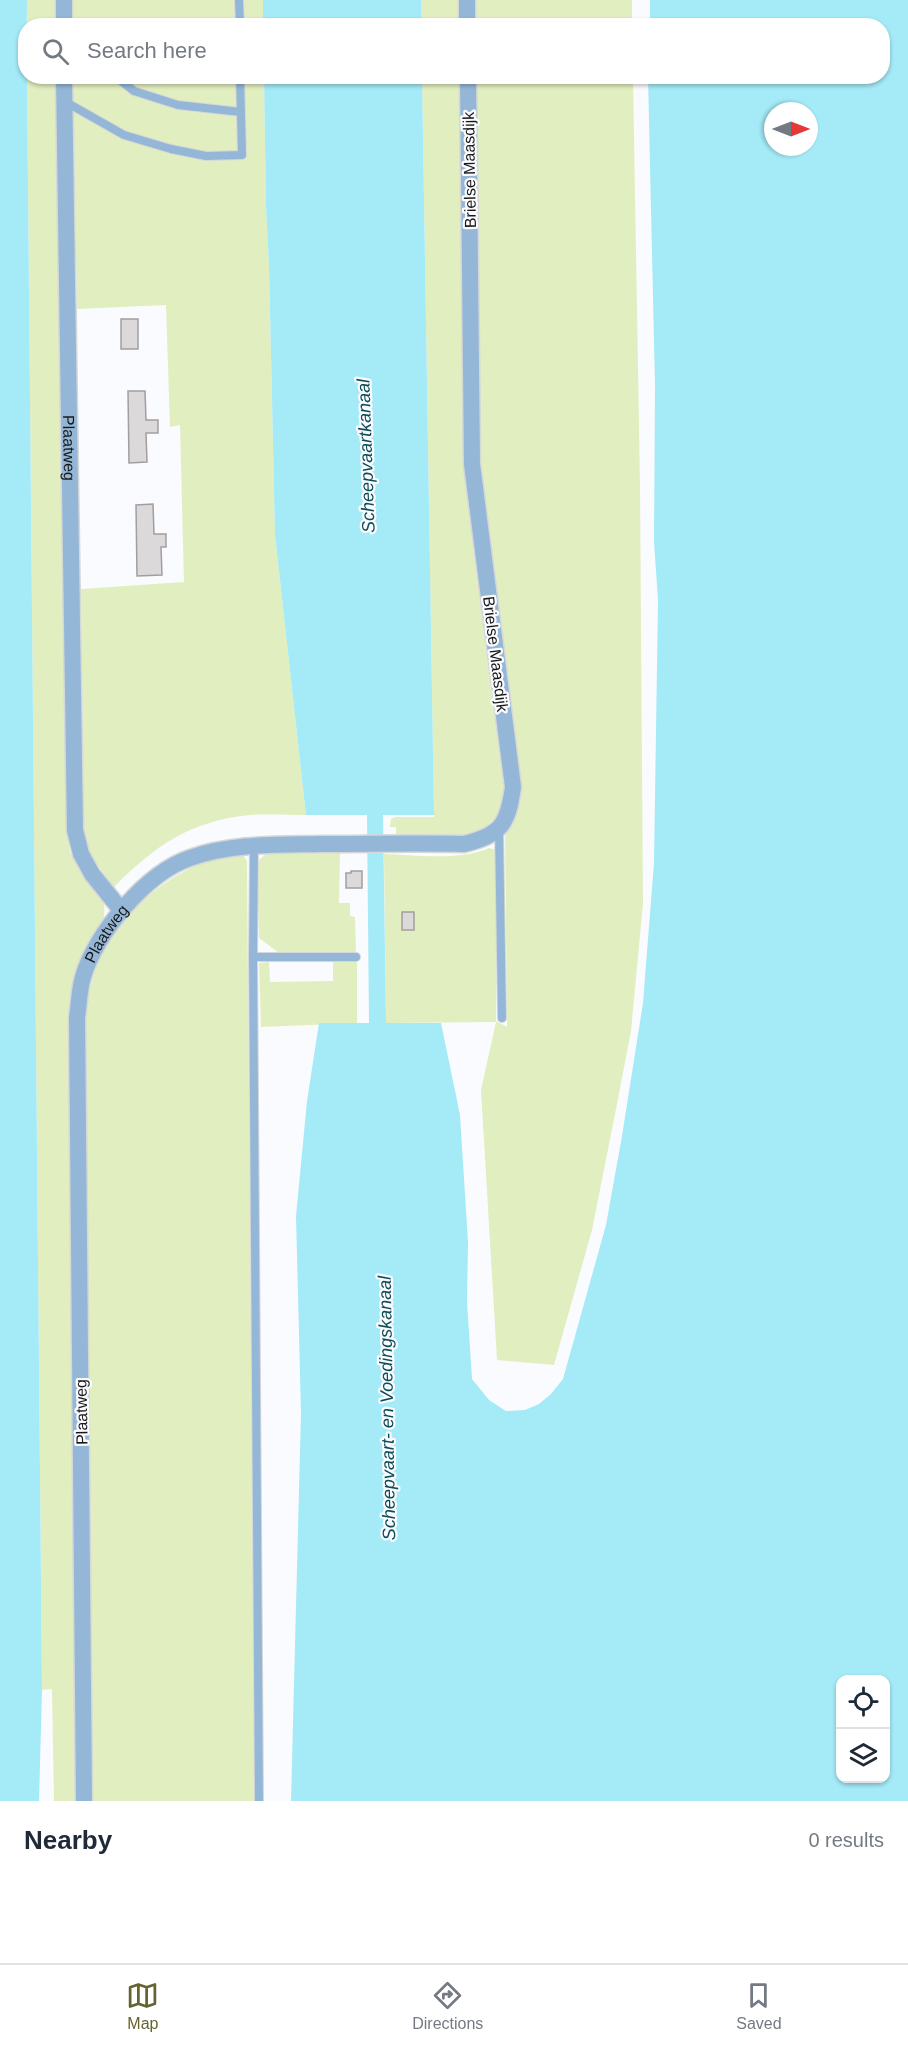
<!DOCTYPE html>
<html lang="en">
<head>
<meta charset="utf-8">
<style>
	body { margin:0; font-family:Arial,sans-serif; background:#f6f6f7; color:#1f2937 }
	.controls { position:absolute; right:18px; bottom:18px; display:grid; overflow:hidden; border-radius:12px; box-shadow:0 2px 4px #0004 }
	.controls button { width:54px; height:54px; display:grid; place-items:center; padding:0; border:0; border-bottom:2px solid #e0e1e3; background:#fff; color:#1f2937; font:30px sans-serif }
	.compass { position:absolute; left:764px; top:102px; width:54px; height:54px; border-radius:50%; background:#fff; box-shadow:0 2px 4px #0004; rotate:90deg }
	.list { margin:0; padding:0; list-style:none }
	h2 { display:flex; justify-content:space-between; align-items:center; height:78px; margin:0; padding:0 24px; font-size:26px }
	h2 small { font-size:20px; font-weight:400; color:#747a83 }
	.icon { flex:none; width:33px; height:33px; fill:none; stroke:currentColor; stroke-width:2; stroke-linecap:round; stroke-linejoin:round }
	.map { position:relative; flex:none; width:908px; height:1801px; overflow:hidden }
	.search { position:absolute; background:#fff; box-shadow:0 2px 4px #0004; left:18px; right:18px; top:18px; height:66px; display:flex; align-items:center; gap:15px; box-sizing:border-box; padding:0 21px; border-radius:24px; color:#747a83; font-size:22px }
	.sheet { height:162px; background:#fff }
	nav { display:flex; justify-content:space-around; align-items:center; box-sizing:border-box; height:84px; border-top:2px solid #e0e1e3; background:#fff; font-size:16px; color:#747a83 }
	nav a { display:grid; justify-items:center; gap:3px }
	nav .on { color:#676330 }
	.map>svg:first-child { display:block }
</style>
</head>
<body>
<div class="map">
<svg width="908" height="1801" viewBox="0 0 908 1801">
	<rect width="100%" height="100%" fill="#fafbfe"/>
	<path fill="#e1eebf" d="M 27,0 L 58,0 L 58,25 L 27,25 Z
		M 71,0 L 263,0 L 263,25 L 71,25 Z
		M 421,0 L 461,0 L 461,25 L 422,25 Z
		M 474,0 L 632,0 L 632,25 L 474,25 Z
		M 27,77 L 59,77 L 68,830 L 70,853 L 103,901 C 109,921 95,938 85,955 L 79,1801 L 54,1801 L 52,1690 L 51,1689 L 42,1690 Z
		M 73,77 L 264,77 L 266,207 L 269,265 L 275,535 L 306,815 C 288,815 269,814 250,815 C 190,821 156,845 114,887 L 86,849 L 84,830 L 81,589 L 184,582 L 180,425 L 170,427 L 166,305 L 77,309 Z
		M 422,77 L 461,77 L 465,467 L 474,554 L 504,790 L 498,816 L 476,835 L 396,840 L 396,827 L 390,827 L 391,819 L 395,817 L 434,817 Z
		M 474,77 L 633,77 L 640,485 L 643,903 L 631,1031 L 616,1109 L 592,1230 L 554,1365 L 497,1360 L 481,1090 L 496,1022 L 386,1023 L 384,854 C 414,855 461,861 489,848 L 496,850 L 496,1021 L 507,1027 L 505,829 L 514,811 L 482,514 Z
		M 340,853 L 339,903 L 350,903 L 350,916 L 355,917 L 356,953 L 279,953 L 259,938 L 257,867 L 259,860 L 266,854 Z
		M 242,854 L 247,861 L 255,1801 L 93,1801 L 85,1012 C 89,994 92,976 99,959 C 118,915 166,875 210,860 C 220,856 232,855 242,854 Z
		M 333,961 L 357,961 L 357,1023 L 261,1027 L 259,963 L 269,962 L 270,982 L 333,981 Z"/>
	<path fill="#a4eaf7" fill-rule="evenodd" d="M 0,0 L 27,0 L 26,76 L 27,77 L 42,1690 L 39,1801 L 0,1801 Z
		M 263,0 L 421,0 L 422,25 L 263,25 Z
		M 650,0 L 908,0 L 908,1801 L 291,1801 L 301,1413 L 296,1216 L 307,1101 L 319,1023 L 369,1023 L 367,815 L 306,815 L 275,535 L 269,265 L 266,207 L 264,77 L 422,77 L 434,815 L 383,815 L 386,1023 L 441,1023 L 460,1115 L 468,1243 L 467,1302 L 472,1379 L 489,1400 L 506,1411 L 525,1410 L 539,1404 L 551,1394 L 563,1379 L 606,1225 L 622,1136 L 643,1003 L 654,863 L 658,600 L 654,542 L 655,385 L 648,77 L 882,76 L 882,26 L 650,25 ZM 773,111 L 809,111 L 809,147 L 773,147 ZM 840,1680 L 886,1680 L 886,1778 L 840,1778 Z"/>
	<path fill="#dcd9da" stroke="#a29e9f" stroke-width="1.5" d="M 121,319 L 138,319 L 138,349 L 121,349 Z
		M 128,391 L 145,391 L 146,420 L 158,420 L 158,433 L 146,433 L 147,462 L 129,463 Z
		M 153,504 L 154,534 L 166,534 L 166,547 L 161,547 L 162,575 L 137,576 L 136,505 Z
		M 351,871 L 362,871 L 362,888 L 346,888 L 346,873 L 351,873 Z
		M 402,912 L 414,912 L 414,930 L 402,930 Z"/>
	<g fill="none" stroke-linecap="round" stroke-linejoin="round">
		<g stroke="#d6d7d9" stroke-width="10">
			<path id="lane" d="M 239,0 L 240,26
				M 115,76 L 134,91 L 178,105 L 241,112
				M 64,101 L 124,135 L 171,149 L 206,156 L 242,155 L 240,76
				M 499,829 L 502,1018
				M 254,845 L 253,957 L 356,957
				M 253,957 L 259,1801"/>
		</g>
		<g stroke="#d6d7d9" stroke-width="19">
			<g id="street">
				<path d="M 64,0 L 64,26"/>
				<path d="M 467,0 L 467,26"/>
				<path id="s1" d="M 64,76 L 75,830 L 81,854 L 92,874 L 121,910"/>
				<path id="s2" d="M 84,1801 L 77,1018 C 79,1005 79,990 83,977 C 95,934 146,873 190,858 C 232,843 277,845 322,844 C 369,844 416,843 464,844 C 501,835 508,824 513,787 L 472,464 L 468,76"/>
			</g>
		</g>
		<use href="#lane" stroke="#94b7d7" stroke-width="8"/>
		<use href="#street" stroke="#94b7d7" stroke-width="16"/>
	</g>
	<g text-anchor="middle" stroke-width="4.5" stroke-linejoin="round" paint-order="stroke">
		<g font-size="16" fill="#181819" stroke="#fafbfe">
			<text transform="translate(469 170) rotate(-91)" y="6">Brielse Maasdijk</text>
			<text dy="6" stroke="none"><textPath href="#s1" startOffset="372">Plaatweg</textPath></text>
			<text transform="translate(496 654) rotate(83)" y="6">Brielse Maasdijk</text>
			<text dy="6" stroke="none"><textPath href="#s2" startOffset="874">Plaatweg</textPath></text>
			<text transform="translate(81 1412) rotate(-91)" y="6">Plaatweg</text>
		</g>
		<g font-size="18" font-style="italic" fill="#0d4b55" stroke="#fafbfe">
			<text transform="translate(366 456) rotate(-92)" y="6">Scheepvaartkanaal</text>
			<text transform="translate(387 1408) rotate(-91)" y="6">Scheepvaart- en Voedingskanaal</text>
		</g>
	</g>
</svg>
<div class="controls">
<button><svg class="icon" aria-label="locate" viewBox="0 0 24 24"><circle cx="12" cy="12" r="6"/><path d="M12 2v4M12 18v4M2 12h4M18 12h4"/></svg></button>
<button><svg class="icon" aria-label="layers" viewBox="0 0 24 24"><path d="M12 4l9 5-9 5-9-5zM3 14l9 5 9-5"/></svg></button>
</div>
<svg class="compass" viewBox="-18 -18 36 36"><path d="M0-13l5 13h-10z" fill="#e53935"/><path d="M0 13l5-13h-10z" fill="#747a83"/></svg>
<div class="search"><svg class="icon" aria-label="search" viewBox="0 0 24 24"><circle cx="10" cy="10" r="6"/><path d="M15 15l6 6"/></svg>Search here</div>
</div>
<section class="sheet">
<h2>Nearby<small>0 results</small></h2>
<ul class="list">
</ul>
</section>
<nav>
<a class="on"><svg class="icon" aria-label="map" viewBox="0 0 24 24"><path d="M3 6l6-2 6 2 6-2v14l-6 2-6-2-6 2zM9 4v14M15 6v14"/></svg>Map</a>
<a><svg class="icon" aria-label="directions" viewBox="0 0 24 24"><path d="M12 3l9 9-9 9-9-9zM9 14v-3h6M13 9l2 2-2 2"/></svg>Directions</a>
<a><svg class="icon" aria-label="saved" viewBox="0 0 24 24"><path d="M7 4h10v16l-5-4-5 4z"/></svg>Saved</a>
</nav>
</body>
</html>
